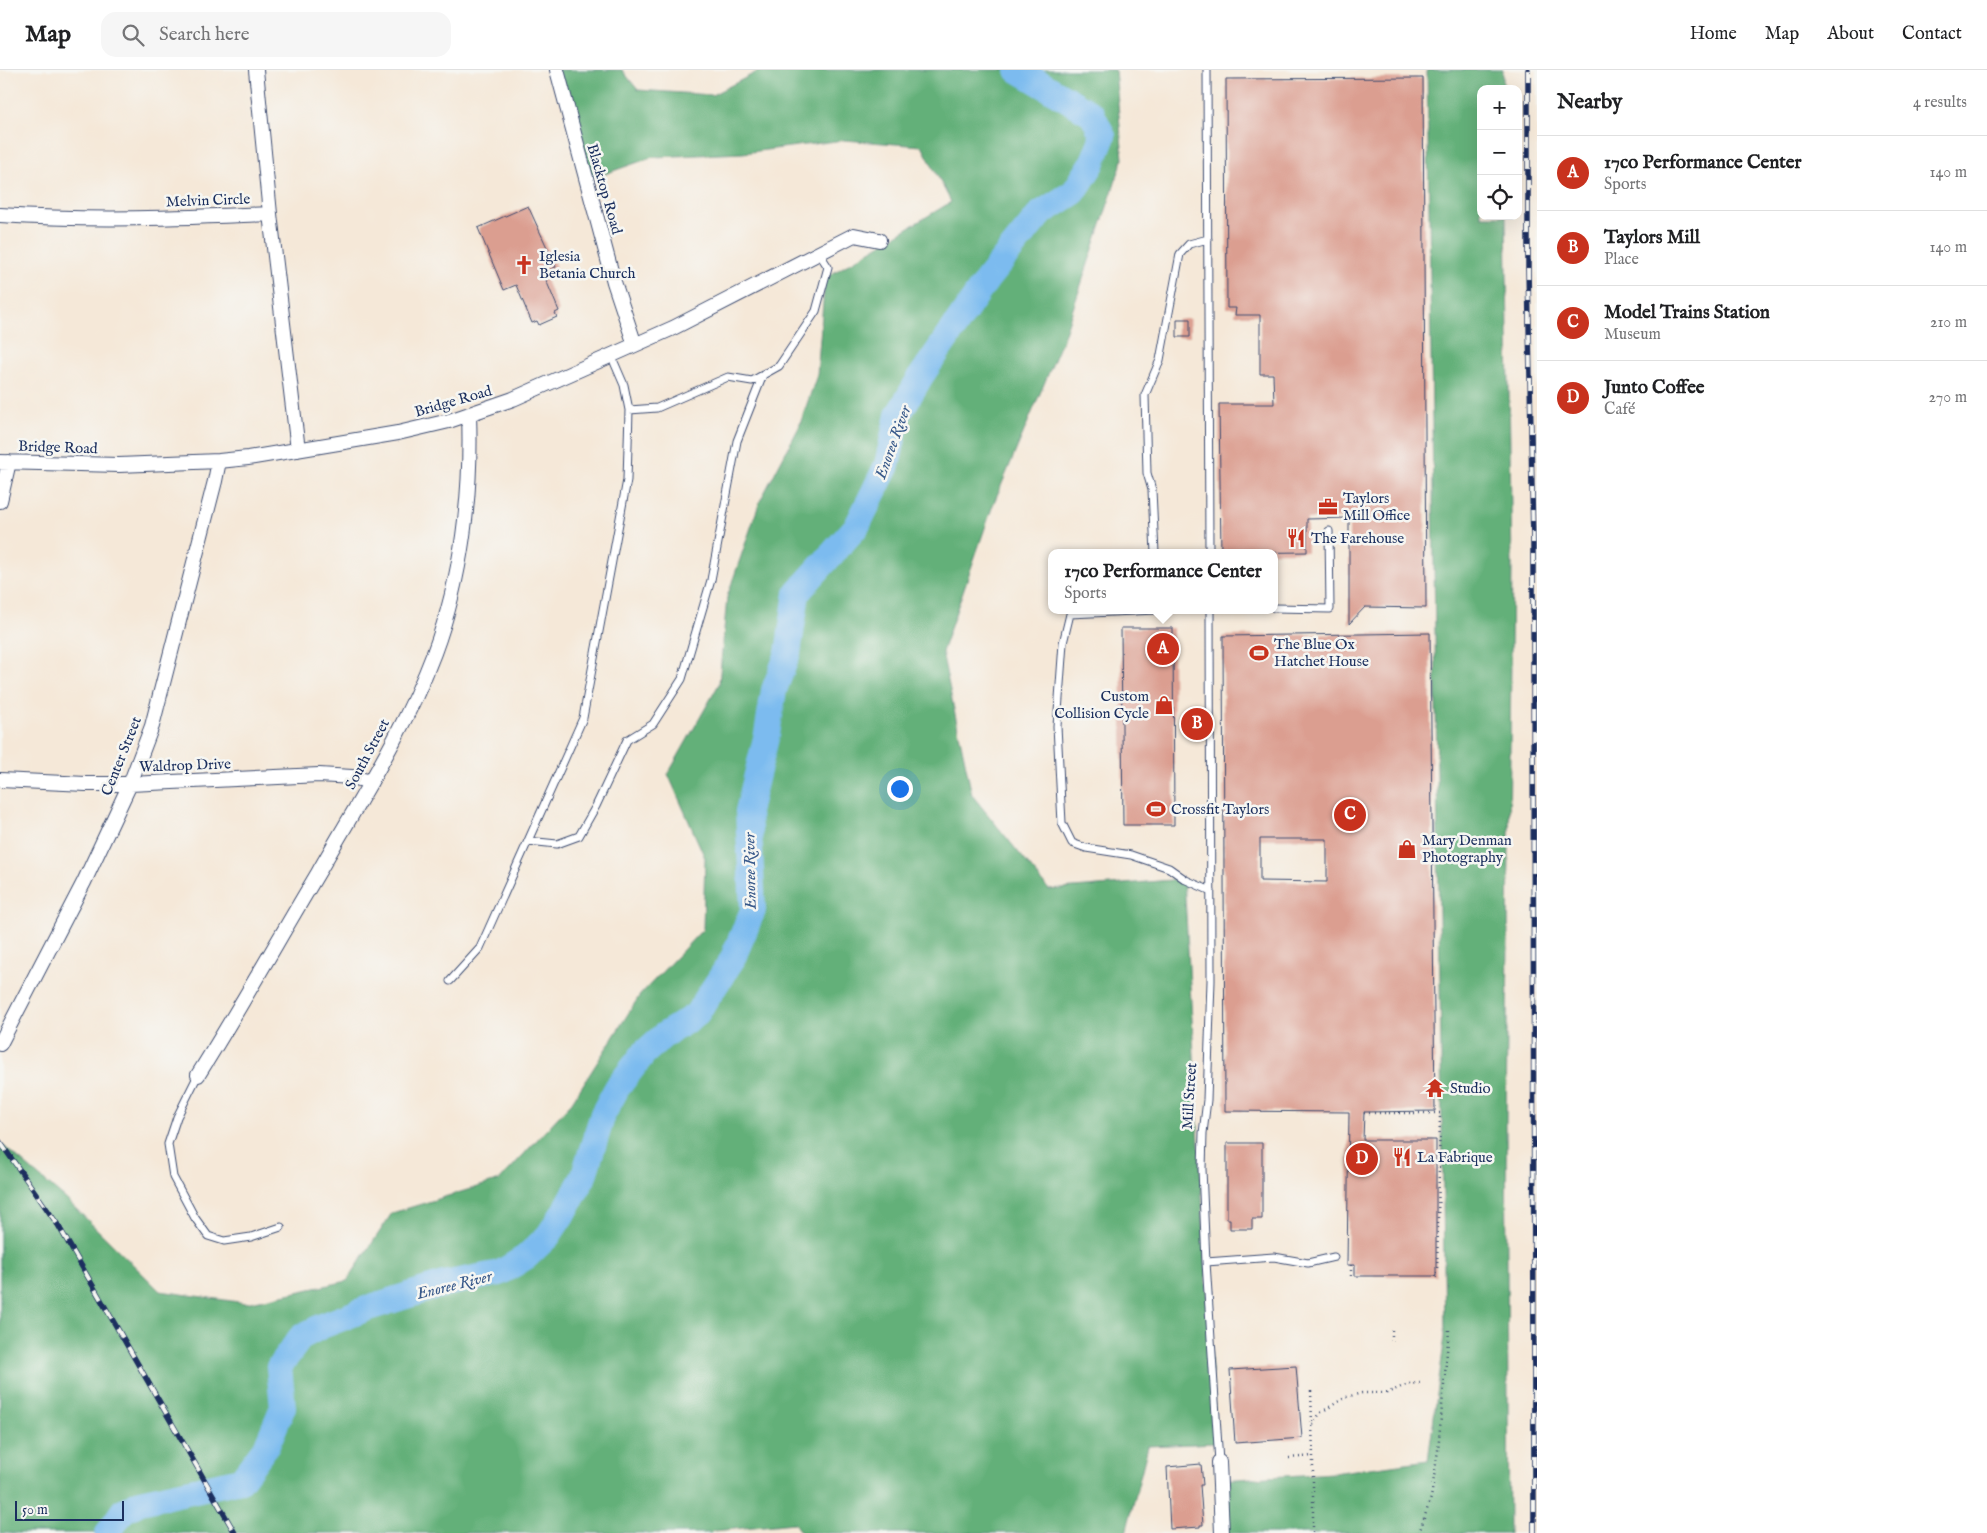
<!DOCTYPE html>
<html lang="en">
<head>
<meta charset="utf-8">
<style>
	body { margin:0; font-family:"IM FELL English",serif; background:#f6f6f6; color:#202124 }
	.controls { position:absolute; right:15px; top:15px; display:grid; overflow:hidden; border-radius:10px; box-shadow:0 5px 20px #0002 }
	.controls button { width:45px; height:45px; display:grid; place-items:center; padding:0; border:0; border-bottom:1px solid #e0e0e0; background:#fff; color:#202124; font:25px sans-serif }
	.scale { position:absolute; left:15px; bottom:12px; width:109px; box-sizing:border-box; padding-left:5px; border:2px solid #1b2f5e; border-top:0; font-size:14px; line-height:18px; white-space:nowrap; color:#1b2f5e; -webkit-text-stroke:4px #f6f6f2; paint-order:stroke }
	.you { position:absolute; left:899px; top:718px; width:18px; height:18px; margin:-12px; border:4px solid #fff; border-radius:50%; background:#1a73e8; box-shadow:0 0 0 8px #1a73e833 }
	.badge { display:grid; place-items:center; width:32px; height:32px; border-radius:50%; background:#c8321e; color:#fff; font-size:16px; font-weight:700 }
	.pin { position:absolute; translate:-50% -50%; border:2px solid #fff; box-shadow:0 1px 5px #0006 }
	.popup { position:absolute; left:1048px; top:479px; width:230px; height:65px; box-sizing:border-box; display:grid; place-content:center; border-radius:10px; background:#fff; filter:drop-shadow(0 1px 4px #0005); font-size:16px; white-space:nowrap; color:#757577 }
	.popup b { font-size:19px; color:#202124 }
	.popup::after { content:''; position:absolute; left:50%; top:100%; margin-left:-10px; border:10px solid transparent; border-top-color:#fff }
	.list { margin:0; padding:0; list-style:none }
	h2 { display:flex; justify-content:space-between; align-items:center; height:65px; margin:0; padding:0 20px; font-size:21px }
	h2 small { font-size:16px; font-weight:400; color:#757577 }
	.list li { display:grid; grid-template-columns:32px 1fr auto; gap:15px; align-items:center; box-sizing:border-box; height:75px; padding:0 20px; border-top:1px solid #e0e0e0 }
	.list b { display:block; font-size:19px; white-space:nowrap }
	.list p { margin:0; font-size:16px; white-space:nowrap; color:#757577 }
	.list em { font-size:16px; font-style:normal; color:#757577 }
	.icon { flex:none; width:28px; height:28px; fill:none; stroke:currentColor; stroke-width:2; stroke-linecap:round; stroke-linejoin:round }
	.map { position:relative; flex:none; width:1537px; height:1463px; overflow:hidden }
	header { display:flex; align-items:center; gap:30px; box-sizing:border-box; height:70px; padding:0 25px; background:#fff; border-bottom:1px solid #e0e0e0 }
	header strong { font-size:24px }
	nav { display:flex; gap:28px; margin-inline-start:auto; font-size:18px }
	.search { width:350px; height:45px; background:#f6f6f6; display:flex; align-items:center; gap:12px; box-sizing:border-box; padding:0 18px; border-radius:15px; color:#757577; font-size:19px }
	main { display:flex }
	aside { flex:1; background:#fff }
	.map>svg:first-child { display:block }
</style>
</head>
<body>
<header>
<strong>Map</strong>
<div class="search"><svg class="icon" aria-label="search" viewBox="0 0 24 24"><circle cx="10" cy="10" r="6"/><path d="M15 15l6 6"/></svg>Search here</div>
<nav><a>Home</a><a>Map</a><a>About</a><a>Contact</a></nav>
</header>
<main>
<div class="map">
<svg width="1537" height="1463" viewBox="0 0 1537 1463">
	<rect width="100%" height="100%" fill="#f6f6f2"/>
	<filter id="ink" filterUnits="userSpaceOnUse"><feTurbulence type="fractalNoise" baseFrequency=".02" numOctaves="2"/><feDisplacementMap in="SourceGraphic" scale="10" xChannelSelector="R" yChannelSelector="G"/><feConvolveMatrix kernelMatrix="1 2 1 2 8 2 1 2 1" color-interpolation-filters="sRGB"/></filter>
	<filter id="wash" filterUnits="userSpaceOnUse"><feTurbulence type="fractalNoise" baseFrequency=".0096" numOctaves="4" result="noise"/><feDisplacementMap in="SourceGraphic" scale="20" xChannelSelector="R" yChannelSelector="G"/><feGaussianBlur stdDeviation="1.12" result="paint"/><feColorMatrix in="noise" values="0 0 0 0 0 0 0 0 0 0 0 0 0 0 0 0 0 1.4 0 .05"/><feComposite in="paint" operator="in"/></filter>
	<g filter="url(#wash)">
		<rect width="100%" height="100%" fill="#f5e8d8"/>
		<path fill="#63b079" stroke="#3f706c" d="M 557,0 L 622,0 L 638,20 L 712,25 L 761,0 L 1115,0 L 1123,89 L 1063,269 L 993,435 L 942,582 L 972,725 L 1049,820 L 1184,809 L 1216,1373 L 1148,1376 L 1126,1463 L 801,1463 L 794,1453 L 714,1461 L 711,1463 L 0,1463 L 0,1073 L 67,1130 L 160,1221 L 246,1233 L 347,1211 L 392,1143 L 500,1110 L 572,1032 L 640,925 L 703,859 L 705,788 L 668,704 L 719,614 L 727,527 L 760,431 L 799,357 L 817,305 L 825,208 L 951,132 L 922,76 L 844,70 L 743,83 L 653,87 L 593,108 Z
			M 1427,0 L 1503,0 L 1503,19 L 1481,19 L 1481,146 L 1506,146 L 1512,494 L 1506,1054 L 1509,1463 L 1225,1463 L 1220,1410 L 1333,1403 L 1428,1390 L 1445,1266 Z"/>
		<g fill="none" stroke-linecap="round" stroke-linejoin="round">
			<path stroke="#7bbbef" stroke-width="26" d="M 108,1463 L 123,1441 L 140,1432 L 241,1410 L 267,1375 L 283,1337 L 279,1297 L 301,1267 L 322,1256 L 371,1237 L 444,1214 L 500,1203 L 526,1187 L 548,1166 L 566,1139 L 583,1108 L 603,1044 L 617,1018 L 644,983 L 664,965 L 696,945 L 732,890 L 753,840 L 748,741 L 767,664 L 774,620 L 788,583 L 797,523 L 857,456 L 887,395 L 898,345 L 921,306 L 988,208 L 1040,144 L 1074,122 L 1092,94 L 1103,66 L 1092,44 L 1018,0"/>
		</g>
		<g id="blocks">
			<path fill="#db9e90" fill-rule="evenodd" d="M 1423,8 L 1426,538 L 1365,537 L 1349,554 L 1349,448 L 1307,449 L 1307,482 L 1221,483 L 1219,334 L 1274,334 L 1273,304 L 1260,304 L 1260,245 L 1235,245 L 1236,238 L 1227,238 L 1226,9 Z
				M 528,136 L 556,197 L 543,203 L 559,241 L 555,243 L 557,247 L 539,255 L 537,251 L 532,253 L 516,215 L 504,220 L 478,158 Z
				M 1177,249 L 1190,249 L 1190,267 L 1177,267 Z
				M 1121,558 L 1173,558 L 1174,755 L 1123,755 Z
				M 1430,563 L 1435,1041 L 1364,1042 L 1363,1070 L 1436,1070 L 1436,1206 L 1355,1206 L 1355,1195 L 1347,1195 L 1349,1042 L 1225,1041 L 1223,566 ZM 1260,769 L 1327,769 L 1327,812 L 1260,811 Z
				M 1227,1073 L 1262,1073 L 1262,1149 L 1252,1149 L 1252,1159 L 1230,1159 L 1230,1149 L 1227,1149 Z
				M 1296,1296 L 1302,1368 L 1235,1373 L 1230,1300 Z
				M 1201,1394 L 1203,1415 L 1200,1415 L 1203,1455 L 1200,1455 L 1200,1457 L 1170,1459 L 1167,1397 Z"/>
		</g>
	</g>
	<g filter="url(#ink)">
		<use href="#blocks" fill-opacity="0" stroke="#3c4b70" stroke-width="1"/>
		<g fill="none" stroke-linecap="round" stroke-linejoin="round">
			<g stroke="#3c4b70" stroke-width="9">
				<path id="lane" d="M 1207,0 L 1209,483
					M 629,340 L 657,338 L 728,307 L 752,311 L 779,296 L 816,241 L 828,197 L 819,183
					M 1155,483 L 1152,420 L 1147,403 L 1145,325 L 1160,290 L 1180,184 L 1189,174 L 1208,169
					M 1274,538 L 1330,539 L 1329,461
					M 1156,540 L 1070,544 L 1063,573 L 1057,656 L 1062,753 L 1072,773 L 1086,778 L 1131,785 L 1169,798 L 1186,810 L 1211,821
					M 1210,540 L 1211,911 L 1207,1030 L 1203,1063 L 1202,1099 L 1206,1192 L 1219,1392
					M 528,771 L 557,774 L 579,766 L 596,736 L 627,670 L 653,654 L 682,609 L 711,510 L 737,371 L 763,305
					M 450,911 L 480,878 L 583,648 L 627,410 L 629,340 L 624,315 L 611,285
					M 198,1005 L 177,1047 L 168,1074 L 173,1107 L 195,1148 L 208,1166 L 224,1171 L 251,1167 L 281,1157
					M 1206,1192 L 1274,1187 L 1308,1193 L 1334,1187"/>
			</g>
			<g stroke="#3c4b70" stroke-width="16">
				<path id="street" d="M 256,0 L 270,144
					M 557,0 L 614,212 L 635,275
					M 0,145 C 90,151 180,148 270,144 L 298,380
					M 0,392 L 119,395 L 219,391 L 248,388 L 398,363 L 449,351 L 513,329 L 673,258 L 854,165 L 879,170
					M 0,431 L 9,392
					M 0,710 L 86,714 L 130,714 L 319,705 L 352,707 L 371,712
					M 0,974 L 84,812 L 130,714 L 152,656 L 215,411 L 219,391
					M 198,1005 C 240,938 278,870 318,803 C 359,731 405,660 434,583 C 462,508 472,423 469,344
					M 1219,1392 L 1222,1463"/>
			</g>
			<path stroke="#3c4b70" stroke-width="2.5" stroke-dasharray="1 4" stroke-linecap="butt" d="M 1364,1043 L 1440,1043 L 1437,1206 L 1434,1209
				M 1351,1195 L 1351,1209
				M 1392,1260 L 1392,1271
				M 1311,1321 L 1313,1386 L 1313,1463
				M 1313,1355 L 1320,1343 L 1346,1327 L 1362,1323 L 1387,1323 L 1408,1314 L 1420,1313
				M 1289,1388 L 1313,1386
				M 1419,1463 L 1431,1428 L 1438,1380 L 1449,1260"/>
			<use href="#lane" stroke="#fff" stroke-width="7"/>
			<use href="#street" stroke="#fff" stroke-width="14"/>
			<g stroke="#1b2f5e" stroke-width="5.5">
				<path id="rail" d="M 1528,0 L 1528,198 L 1533,474 L 1534,1463
					M 0,1072 L 58,1155 L 235,1463"/>
			</g>
			<use href="#rail" stroke="#f6f6f2" stroke-width="4" stroke-dasharray="11" stroke-linecap="butt"/>
		</g>
	</g>
	<defs>
		<g id="church-bare" transform="scale(1.5)"><path d="M-1.2-6h2.4v3.5h3.3v2.4h-3.3V6h-2.4V-.1h-3.3v-2.4h3.3Z" fill="#c8321e" stroke="#f6f6f2" stroke-width="2.5" paint-order="stroke"/></g>
		<g id="office-bare" transform="scale(1.5)"><path d="M-6-3h4V-5.5h4V-3h4V5H-6ZM-1-4.5V-3h2v-1.5ZM-6 0V1H6V0Z" fill="#c8321e" stroke="#f6f6f2" stroke-width="2.5" paint-order="stroke"/></g>
		<g id="restaurant-bare" transform="scale(1.5)"><path d="M-5-6h1v4h1v-4h1v4h1v-4h1v5L-1.5 .5V6h-2V.5L-5-1ZM5-6V6H3V1.5H1.5Q1.5-4 5-6Z" fill="#c8321e" stroke="#f6f6f2" stroke-width="2.5" paint-order="stroke"/></g>
		<g id="stadium-bare" transform="scale(1.5)"><path d="M0-5a6.5 5 0 1 0 0 10a6.5 5 0 1 0 0-10ZM-3.5-1.8h7v3.6h-7Z" fill="#c8321e" stroke="#f6f6f2" stroke-width="2.5" paint-order="stroke"/></g>
		<g id="shop-bare" transform="scale(1.5)"><path d="M-5-2.5h2.3a2.7 3.5 0 0 1 5.4 0H5L5.5 6h-11ZM-1.5-2.5h3a1.5 2.3 0 0 0-3 0Z" fill="#c8321e" stroke="#f6f6f2" stroke-width="2.5" paint-order="stroke"/></g>
		<g id="temple-bare" transform="scale(1.5)"><path d="M0-6L5-2H3V0L6.5 2.5H4V6H1.5V3h-3V6H-4V2.5H-6.5L-3 0V-2H-5Z" fill="#c8321e" stroke="#f6f6f2" stroke-width="2.5" paint-order="stroke"/></g>
	</defs>
	<g fill-rule="evenodd">
		<use href="#church-bare" x="524" y="195"/>
		<use href="#office-bare" x="1328" y="437"/>
		<use href="#restaurant-bare" x="1296" y="468"/>
		<use href="#stadium-bare" x="1259" y="583"/>
		<use href="#shop-bare" x="1164" y="635"/>
		<use href="#stadium-bare" x="1156" y="739"/>
		<use href="#shop-bare" x="1407" y="779"/>
		<use href="#temple-bare" x="1435" y="1018"/>
		<use href="#restaurant-bare" x="1402" y="1087"/>
	</g>
	<g text-anchor="middle" stroke-width="5" stroke-linejoin="round" paint-order="stroke">
		<g font-size="15" fill="#1b2f5e" stroke="#f6f6f2">
			<text transform="translate(605 119) rotate(74)" y="5">Blacktop Road</text>
			<text transform="translate(208 130) rotate(-2)" y="5">Melvin Circle</text>
			<text transform="translate(453 331) rotate(-16)" y="5">Bridge Road</text>
			<text transform="translate(58 377) rotate(2)" y="5">Bridge Road</text>
			<text transform="translate(367 684) rotate(-62)" y="5">South Street</text>
			<text transform="translate(121 686) rotate(-68)" y="5">Center Street</text>
			<text transform="translate(185 695) rotate(-2)" y="5">Waldrop Drive</text>
			<text transform="translate(1189 1026) rotate(-86)" y="5">Mill Street</text>
		</g>
		<g font-size="15" fill="#1b2f5e" stroke="#f6f6f2" text-anchor="start">
			<text x="539" y="191">Iglesia<tspan x="539" dy="17">Betania Church</tspan></text>
			<text x="1343" y="433">Taylors<tspan x="1343" dy="17">Mill Office</tspan></text>
			<text x="1311" y="473">The Farehouse</text>
			<text x="1274" y="579">The Blue Ox<tspan x="1274" dy="17">Hatchet House</tspan></text>
			<text x="1149" y="631" text-anchor="end">Custom<tspan x="1149" dy="17">Collision Cycle</tspan></text>
			<text x="1171" y="744">Crossfit Taylors</text>
			<text x="1422" y="775">Mary Denman<tspan x="1422" dy="17">Photography</tspan></text>
			<text x="1450" y="1023">Studio</text>
			<text x="1417" y="1092">La Fabrique</text>
		</g>
		<g font-size="16" font-style="italic" fill="#38598a" stroke="#f6f6f2">
			<text transform="translate(892 372) rotate(-70)" y="6">Enoree River</text>
			<text transform="translate(749 801) rotate(-91)" y="6">Enoree River</text>
			<text transform="translate(454 1214) rotate(-14)" y="6">Enoree River</text>
		</g>
	</g>
</svg>
<div class="controls">
<button>+</button>
<button>−</button>
<button><svg class="icon" aria-label="locate" viewBox="0 0 24 24"><circle cx="12" cy="12" r="6"/><path d="M12 2v4M12 18v4M2 12h4M18 12h4"/></svg></button>
</div>
<div class="scale">50 m</div>
<div class="you"></div>
<div class="pin badge" style="left:1163px;top:579px">A</div>
<div class="popup"><b>17co Performance Center</b>Sports</div>
<div class="pin badge" style="left:1197px;top:654px">B</div>
<div class="pin badge" style="left:1350px;top:745px">C</div>
<div class="pin badge" style="left:1362px;top:1089px">D</div>
</div>
<aside>
<h2>Nearby<small>4 results</small></h2>
<ul class="list">
<li><span class="badge">A</span><div><b>17co Performance Center</b><p>Sports</p></div><em>140 m</em></li>
<li><span class="badge">B</span><div><b>Taylors Mill</b><p>Place</p></div><em>140 m</em></li>
<li><span class="badge">C</span><div><b>Model Trains Station</b><p>Museum</p></div><em>210 m</em></li>
<li><span class="badge">D</span><div><b>Junto Coffee</b><p>Café</p></div><em>270 m</em></li>
</ul>
</aside>
</main>
</body>
</html>
